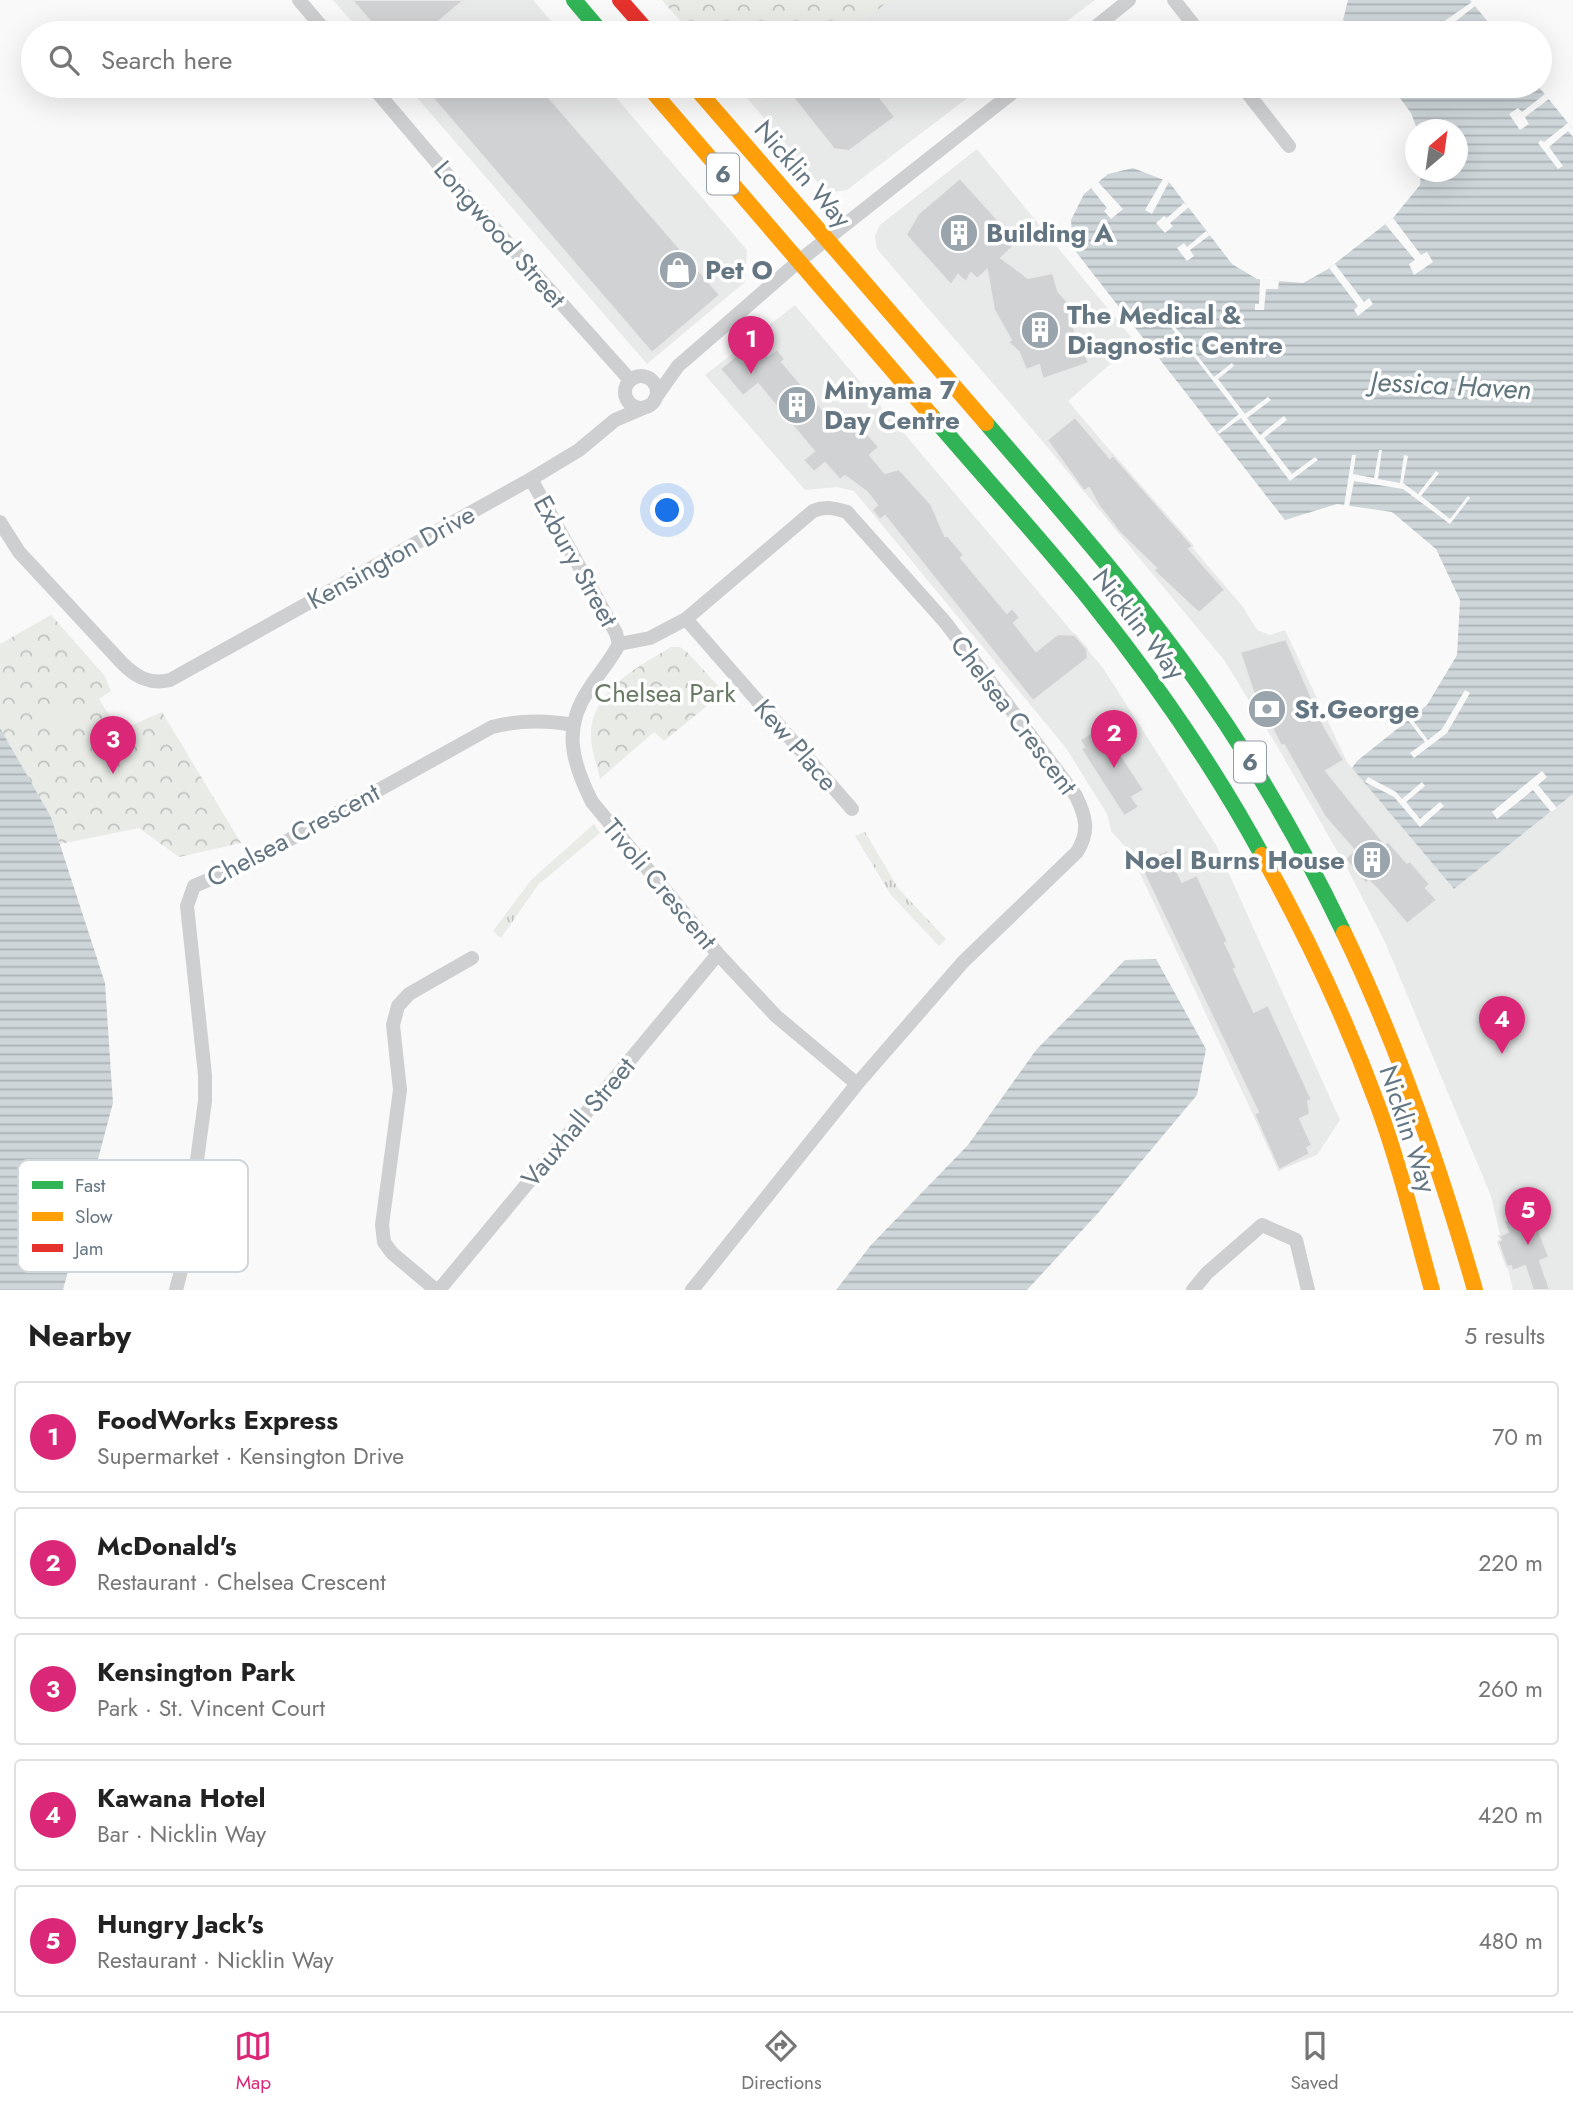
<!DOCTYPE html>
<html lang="en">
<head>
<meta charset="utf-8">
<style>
	body { margin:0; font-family:Jost,sans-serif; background:#f2f2f2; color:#222 }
	.compass { position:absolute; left:1405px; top:119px; width:63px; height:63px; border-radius:50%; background:#fff; box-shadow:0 7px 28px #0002; rotate:29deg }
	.you { position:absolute; left:668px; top:511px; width:24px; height:24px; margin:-18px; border:5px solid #fff; border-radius:50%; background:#1a73e8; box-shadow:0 0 0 10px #1a73e833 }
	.badge { display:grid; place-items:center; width:46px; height:46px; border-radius:50%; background:#db2777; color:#fff; font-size:23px; font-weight:700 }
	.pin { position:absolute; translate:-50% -58px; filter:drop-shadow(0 2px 4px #0008) }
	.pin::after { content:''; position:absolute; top:37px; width:24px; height:21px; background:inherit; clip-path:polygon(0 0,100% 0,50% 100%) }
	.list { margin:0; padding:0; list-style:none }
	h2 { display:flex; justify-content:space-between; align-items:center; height:91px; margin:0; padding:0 28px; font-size:30px }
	h2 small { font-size:23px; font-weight:400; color:#767676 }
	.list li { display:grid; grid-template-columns:46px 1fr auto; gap:21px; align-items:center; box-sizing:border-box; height:112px; margin:0 14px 14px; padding:0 14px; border:2px solid #e0e0e0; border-radius:7px }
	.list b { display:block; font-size:26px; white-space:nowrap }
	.list p { margin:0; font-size:23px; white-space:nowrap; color:#767676 }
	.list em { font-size:23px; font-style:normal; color:#767676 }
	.icon { flex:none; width:38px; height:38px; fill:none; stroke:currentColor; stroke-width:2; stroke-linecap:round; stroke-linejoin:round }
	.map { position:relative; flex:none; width:1573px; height:1290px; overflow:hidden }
	.search { position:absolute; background:#fff; box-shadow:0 7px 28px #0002; left:21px; right:21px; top:21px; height:77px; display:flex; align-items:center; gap:18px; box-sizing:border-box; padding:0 24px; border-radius:38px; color:#767676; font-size:26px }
	.sheet { height:721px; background:#fff }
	nav { display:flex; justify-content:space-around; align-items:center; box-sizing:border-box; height:98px; border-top:2px solid #e0e0e0; background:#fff; font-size:19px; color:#767676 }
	nav a { display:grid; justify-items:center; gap:4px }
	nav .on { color:#db2777 }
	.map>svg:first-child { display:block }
</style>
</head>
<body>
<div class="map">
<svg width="1573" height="1290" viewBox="0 0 1573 1290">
	<defs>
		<pattern id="grass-tufts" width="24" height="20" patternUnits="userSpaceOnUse" patternTransform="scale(1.75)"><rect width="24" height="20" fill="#e8ebe6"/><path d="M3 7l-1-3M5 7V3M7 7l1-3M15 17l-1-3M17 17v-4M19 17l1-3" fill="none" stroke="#c0c3c0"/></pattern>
		<pattern id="park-crowns" width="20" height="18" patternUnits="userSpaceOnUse" patternTransform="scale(1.75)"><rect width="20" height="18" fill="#e8ebe6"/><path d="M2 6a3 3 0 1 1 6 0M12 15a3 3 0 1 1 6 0" fill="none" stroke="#c0c3c0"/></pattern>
		<pattern id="water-rules" width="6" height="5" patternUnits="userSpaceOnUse" patternTransform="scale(1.75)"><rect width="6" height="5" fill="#ced6d9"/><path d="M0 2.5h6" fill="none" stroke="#abb2b5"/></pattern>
	</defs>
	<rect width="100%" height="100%" fill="#f9f9f9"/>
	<path fill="#e8e9e9" d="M 333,0 L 533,0 L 561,33 L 362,33 Z
		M 890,0 L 1095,0 L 1051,33 L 848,33 Z
		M 407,86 L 606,86 L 747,250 L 745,282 L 647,364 Z
		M 780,86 L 983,86 L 847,190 L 833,192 L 820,185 L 754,106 Z
		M 977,149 L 1131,337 L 1115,360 L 1068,401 L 1243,607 L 1257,630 L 1270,635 L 1285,630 L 1347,762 L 1454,889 L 1573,794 L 1573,1290 L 1513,1290 L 1491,1196 L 1385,942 L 1348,870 L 1277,746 L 1224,660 L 1033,430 L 877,249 L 875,236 L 880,225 Z
		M 795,305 L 1103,668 L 1216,845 L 1340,1120 L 1317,1155 L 1279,1170 L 1130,852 L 1111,831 L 1107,814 L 1066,748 L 854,491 L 837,487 L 805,490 L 705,375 Z"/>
	<path fill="url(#grass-tufts)" d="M 594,824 L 600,833 L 538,885 L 501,938 L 493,931 L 531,880 Z
		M 865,832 L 898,888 L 946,939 L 939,946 L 891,895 L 855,836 Z"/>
	<path fill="url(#park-crowns)" d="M 662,0 L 890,0 L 848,33 L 691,33 Z
		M 736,86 L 780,86 L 754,106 Z
		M 51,615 L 104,675 L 111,691 L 99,699 L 119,731 L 162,712 L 241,843 L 179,857 L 139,828 L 60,844 L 51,817 L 0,728 L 0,644 Z
		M 671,647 L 680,647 L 687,652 L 724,692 L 664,741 L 654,732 L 600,779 C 597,765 591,749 591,736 C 591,690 638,667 671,647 Z"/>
	<path fill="#e8ebe6" d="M 58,708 L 73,715 L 66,730 L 51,723 Z"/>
	<path fill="url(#water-rules)" d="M 1348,0 L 1470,0 L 1497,33 L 1353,33 L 1343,20 Z
		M 1391,86 L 1538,86 L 1573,129 L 1573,794 L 1454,889 L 1352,768 L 1357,761 L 1427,705 L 1457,655 L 1460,600 L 1436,549 L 1392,512 L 1337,504 L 1285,520 L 1073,248 L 1071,220 L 1084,194 L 1108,174 L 1133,168 L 1169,182 L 1232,264 L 1257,279 L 1303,283 L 1328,269 L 1393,218 L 1420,185 L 1421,172 L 1458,172 L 1458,130 L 1417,129 L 1411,113 Z
		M 0,728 L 51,817 L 105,983 L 113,1103 L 63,1290 L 0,1290 Z
		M 1156,959 L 1206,1049 L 1197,1095 L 1099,1212 L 1027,1290 L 836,1290 L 871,1245 L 968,1145 L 1036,1050 L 1125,960 Z"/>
	<path fill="#f9f9f9" d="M 1472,2 L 1475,6 L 1456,21 L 1461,27 L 1452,33 L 1443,22 Z
		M 1545,94 L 1549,99 L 1525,117 L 1529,124 L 1520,130 L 1509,114 L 1518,108 L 1522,112 Z
		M 1568,123 L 1573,129 L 1573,137 L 1568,131 L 1549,147 L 1563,166 L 1558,169 L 1538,143 L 1541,140 L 1544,142 Z
		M 1163,179 L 1169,182 L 1152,214 L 1145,210 Z
		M 1098,182 L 1123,209 L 1111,219 L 1104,211 L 1107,208 L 1091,188 Z
		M 1184,203 L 1189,207 L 1170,223 L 1173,226 L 1165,233 L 1156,223 L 1164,216 L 1167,218 Z
		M 1393,218 L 1421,255 L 1427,252 L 1433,262 L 1414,275 L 1409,264 L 1415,260 L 1385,224 Z
		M 1206,231 L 1210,235 L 1190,250 L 1194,256 L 1187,261 L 1177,248 L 1184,243 L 1187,247 Z
		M 1335,264 L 1364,302 L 1369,298 L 1373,304 L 1358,316 L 1354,310 L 1358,306 L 1329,268 Z
		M 1260,279 L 1279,281 L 1278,289 L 1266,289 L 1264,310 L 1255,310 L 1255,304 L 1259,304 Z
		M 1162,310 L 1214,377 L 1232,363 L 1234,366 L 1218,379 L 1245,414 L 1268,397 L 1271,400 L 1247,418 L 1260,435 L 1284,416 L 1287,420 L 1264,438 L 1292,474 L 1315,457 L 1318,460 L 1290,481 L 1241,418 L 1219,434 L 1217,432 L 1239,414 L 1159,312 Z
		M 1379,450 L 1382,450 L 1378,479 L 1400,483 L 1404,455 L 1408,456 L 1403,483 L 1418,494 L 1436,471 L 1439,473 L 1421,496 L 1450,519 L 1468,496 L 1470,498 L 1450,524 L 1403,489 L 1354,481 L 1349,507 L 1344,506 L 1352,455 L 1356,455 L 1353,474 L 1374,478 Z
		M 1465,690 L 1470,693 L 1447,733 L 1414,758 L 1410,753 L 1425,742 L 1408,720 L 1411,718 L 1428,740 L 1442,729 Z
		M 1542,771 L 1547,777 L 1538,785 L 1557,808 L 1551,812 L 1533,790 L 1497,819 L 1492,812 Z
		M 1368,777 L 1396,792 L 1402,799 L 1422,782 L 1425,786 L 1406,802 L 1420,819 L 1440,802 L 1444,806 L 1420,827 L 1394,797 L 1365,782 Z"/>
	<path fill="#d0d2d3" stroke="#e8e8e8" stroke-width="2" d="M 352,0 L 464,0 L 425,33 L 380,33 Z
		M 441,86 L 539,86 L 720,295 L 652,353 L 430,95 Z
		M 784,86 L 898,86 L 881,99 L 895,117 L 849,151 L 834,149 Z
		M 960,178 L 1018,242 L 1001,258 L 1028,278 L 1053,273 L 1058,291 L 1075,310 L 1069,317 L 1089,363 L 1043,379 L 1039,365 L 1026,370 L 1019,352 L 1008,342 L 1011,340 L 994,310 L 987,270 L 977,279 L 971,273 L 966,282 L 958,275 L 951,285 L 906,235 L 918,214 Z
		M 754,340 L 768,356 L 777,349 L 785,359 L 782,362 L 837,426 L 851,415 L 879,447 L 870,455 L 885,473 L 899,469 L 931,504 L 945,536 L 948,536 L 964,555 L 961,558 L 1007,613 L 1012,608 L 1020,618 L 1014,623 L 1036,651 L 1058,634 L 1075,635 L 1087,649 L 1088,658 L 1033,701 L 885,516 L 880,520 L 872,510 L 877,505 L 867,492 L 845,476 L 840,480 L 825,463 L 814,472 L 803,460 L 814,451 L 758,384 L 743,396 L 720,369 Z
		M 1075,417 L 1110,458 L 1113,455 L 1193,546 L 1189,549 L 1225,590 L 1199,613 L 1153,570 L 1156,568 L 1121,534 L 1099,506 L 1089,488 L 1084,491 L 1047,440 Z
		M 1286,639 L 1324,726 L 1344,760 L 1326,771 L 1385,844 L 1388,841 L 1407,863 L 1410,861 L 1430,884 L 1426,888 L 1437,900 L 1407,924 L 1379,891 L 1369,881 L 1366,884 L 1345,859 L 1354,850 L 1325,817 L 1284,745 L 1281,746 L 1260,702 L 1257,703 L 1240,652 Z
		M 1105,730 L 1144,790 L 1132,797 L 1139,807 L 1124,816 L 1081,749 L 1084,747 L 1080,740 L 1092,732 L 1095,736 Z
		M 1167,850 L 1182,882 L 1197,875 L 1228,942 L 1225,943 L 1237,968 L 1234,969 L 1254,1012 L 1268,1005 L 1312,1100 L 1308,1101 L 1310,1114 L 1300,1119 L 1312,1145 L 1307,1148 L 1310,1154 L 1279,1170 L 1254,1114 L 1258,1112 L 1139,863 Z
		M 1530,1208 L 1549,1257 L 1540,1261 L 1550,1290 L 1533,1290 L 1525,1266 L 1512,1271 L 1511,1266 L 1507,1267 L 1498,1242 L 1501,1240 L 1499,1236 L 1508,1232 L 1504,1221 L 1512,1218 L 1510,1214 Z"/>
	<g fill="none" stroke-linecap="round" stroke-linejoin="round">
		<path stroke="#cecfd0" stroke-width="14" d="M 299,0 L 327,33
			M 1174,0 L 1200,33
			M 1088,33 L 1129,0
			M 372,86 L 461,191 L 630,380
			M 1242,86 L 1289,146
			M625 392a16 16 0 1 1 32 0a16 16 0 1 1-32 0Z
			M 656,397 L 678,366 L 799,261 L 1021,86
			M 531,479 L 616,633 L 619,644
			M 0,522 L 19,552 L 122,663 C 136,677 150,685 170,680 L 531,479 L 579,450 L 615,420 L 648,406
			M 686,619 L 852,809
			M 619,644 L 650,638 L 686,619 L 813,511 C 825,506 834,508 847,512 L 945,622 L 1076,796 C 1086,817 1090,831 1077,852 L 963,962 L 857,1084 L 692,1290
			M 619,644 C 611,660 599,673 589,689 C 562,729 572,762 592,802 L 718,954 L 776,1016 L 857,1084
			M 176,1290 L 183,1263 L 205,1101 L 205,1075 L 187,906 L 194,886 L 242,866 L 492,727 C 519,720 546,720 574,725
			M 436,1290 L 392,1253 L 384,1242 L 382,1225 L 400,1090 L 393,1025 L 398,1006 L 409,994 L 472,958
			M 439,1290 L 718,954
			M 1193,1290 L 1207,1273 L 1262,1225 L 1296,1240 L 1308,1290"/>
		<path stroke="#30b455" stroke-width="16" d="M 574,0 L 602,33
			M 931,415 C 984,477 1039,537 1090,600 C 1154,680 1213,765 1262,855
			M 986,423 C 1060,509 1135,593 1200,686 C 1255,764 1303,847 1344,933"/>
		<path stroke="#ff9f0a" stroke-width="16" d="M 648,86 L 931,415
			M 694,86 L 986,423
			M 1262,855 C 1307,936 1346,1019 1378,1106 C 1400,1166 1415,1229 1432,1290
			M 1344,933 C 1399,1048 1440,1167 1475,1290"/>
		<path stroke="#e5322d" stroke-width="16" d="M 620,0 L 649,33"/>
	</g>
	<defs>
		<g id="building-disc" transform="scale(2.0125)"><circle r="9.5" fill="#99a4ac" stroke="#fff"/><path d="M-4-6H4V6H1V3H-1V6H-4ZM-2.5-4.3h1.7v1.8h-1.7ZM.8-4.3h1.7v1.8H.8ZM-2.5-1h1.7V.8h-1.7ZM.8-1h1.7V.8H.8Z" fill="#fff"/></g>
		<g id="shop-disc" transform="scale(2.0125)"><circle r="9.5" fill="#99a4ac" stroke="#fff"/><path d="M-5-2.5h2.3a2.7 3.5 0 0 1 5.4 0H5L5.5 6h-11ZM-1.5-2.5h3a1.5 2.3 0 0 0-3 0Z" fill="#fff"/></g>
		<g id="bank-disc" transform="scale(2.0125)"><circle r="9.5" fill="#99a4ac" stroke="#fff"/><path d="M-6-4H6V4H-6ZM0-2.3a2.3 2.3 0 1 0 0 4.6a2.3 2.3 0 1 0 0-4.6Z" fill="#fff"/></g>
	</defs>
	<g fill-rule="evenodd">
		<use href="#building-disc" x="959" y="233"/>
		<use href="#shop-disc" x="678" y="270"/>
		<use href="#building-disc" x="1040" y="330"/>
		<use href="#building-disc" x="797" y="405"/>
		<use href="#bank-disc" x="1267" y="709"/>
		<use href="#building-disc" x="1372" y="860"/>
	</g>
	<g text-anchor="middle" stroke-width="7" stroke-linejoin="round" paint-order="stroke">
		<g fill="#fff" stroke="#939fa8" stroke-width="2">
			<rect x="707" y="153.5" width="32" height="41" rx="5"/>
			<rect x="1234" y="741.5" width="32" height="41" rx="5"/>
		</g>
		<g font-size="24" font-weight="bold" fill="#657683">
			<text x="723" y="182">6</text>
			<text x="1250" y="770">6</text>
		</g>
		<g font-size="26" fill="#657683" stroke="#fff">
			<text transform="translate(803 174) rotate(49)" y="9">Nicklin Way</text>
			<text transform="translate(500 234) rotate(49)" y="9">Longwood Street</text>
			<text transform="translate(391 557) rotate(-29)" y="9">Kensington Drive</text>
			<text transform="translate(576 561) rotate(61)" y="9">Exbury Street</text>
			<text transform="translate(1139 624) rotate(52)" y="9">Nicklin Way</text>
			<text transform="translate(1014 715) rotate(53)" y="9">Chelsea Crescent</text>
			<text transform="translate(796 745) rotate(49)" y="9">Kew Place</text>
			<text transform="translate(293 835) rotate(-28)" y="9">Chelsea Crescent</text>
			<text transform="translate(660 884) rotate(50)" y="9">Tivoli Crescent</text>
			<text transform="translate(578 1122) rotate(-50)" y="9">Vauxhall Street</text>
			<text transform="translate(1408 1129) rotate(72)" y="9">Nicklin Way</text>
		</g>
		<g font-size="26" font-weight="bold" fill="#657683" stroke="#fff" text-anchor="start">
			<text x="986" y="242">Building A</text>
			<text x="705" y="279">Pet O</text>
			<text x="1067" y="324">The Medical &amp;<tspan x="1067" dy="30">Diagnostic Centre</tspan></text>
			<text x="824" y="399">Minyama 7<tspan x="824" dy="30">Day Centre</tspan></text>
			<text x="1294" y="718">St.George</text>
			<text x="1345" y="869" text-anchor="end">Noel Burns House</text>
		</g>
		<g font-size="26" fill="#687a64" stroke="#fff">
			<text x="665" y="702">Chelsea Park</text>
		</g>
		<g font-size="28" font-style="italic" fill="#60757c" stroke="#fff">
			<text transform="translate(1451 385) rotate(3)" y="10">Jessica Haven</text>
		</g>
	</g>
	<rect x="18" y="1160" width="230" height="112" rx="10" fill="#fff" stroke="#d1d6da" stroke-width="2"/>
	<rect x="32" y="1181" width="31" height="8" fill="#30b455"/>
	<rect x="32" y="1212" width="31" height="9" fill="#ff9f0a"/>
	<rect x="32" y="1244" width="31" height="8" fill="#e5322d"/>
	<g font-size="19" fill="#657683">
		<text x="75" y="1192">Fast</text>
		<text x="75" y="1223">Slow</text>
		<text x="75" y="1255">Jam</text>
	</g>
</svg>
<svg class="compass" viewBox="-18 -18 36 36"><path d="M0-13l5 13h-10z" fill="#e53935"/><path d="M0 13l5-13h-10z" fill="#767676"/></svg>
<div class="you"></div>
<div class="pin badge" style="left:751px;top:374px">1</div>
<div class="pin badge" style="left:1114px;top:768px">2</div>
<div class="pin badge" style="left:113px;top:774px">3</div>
<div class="pin badge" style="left:1502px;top:1054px">4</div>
<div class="pin badge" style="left:1528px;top:1245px">5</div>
<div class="search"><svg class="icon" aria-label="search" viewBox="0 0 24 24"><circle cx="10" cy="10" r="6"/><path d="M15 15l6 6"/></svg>Search here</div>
</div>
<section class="sheet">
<h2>Nearby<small>5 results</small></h2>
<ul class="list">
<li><span class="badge">1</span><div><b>FoodWorks Express</b><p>Supermarket · Kensington Drive</p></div><em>70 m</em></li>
<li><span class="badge">2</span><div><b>McDonald's</b><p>Restaurant · Chelsea Crescent</p></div><em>220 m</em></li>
<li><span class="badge">3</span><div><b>Kensington Park</b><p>Park · St. Vincent Court</p></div><em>260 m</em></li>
<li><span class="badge">4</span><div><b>Kawana Hotel</b><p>Bar · Nicklin Way</p></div><em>420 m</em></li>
<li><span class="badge">5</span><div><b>Hungry Jack's</b><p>Restaurant · Nicklin Way</p></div><em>480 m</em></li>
</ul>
</section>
<nav>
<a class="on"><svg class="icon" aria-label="map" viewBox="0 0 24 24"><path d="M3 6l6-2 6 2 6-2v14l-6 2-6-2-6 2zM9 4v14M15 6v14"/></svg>Map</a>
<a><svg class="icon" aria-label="directions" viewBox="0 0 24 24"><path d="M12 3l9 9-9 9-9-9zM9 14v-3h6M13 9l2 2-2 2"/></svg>Directions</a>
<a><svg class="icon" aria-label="saved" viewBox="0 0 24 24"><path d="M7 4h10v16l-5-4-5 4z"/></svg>Saved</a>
</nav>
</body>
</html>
